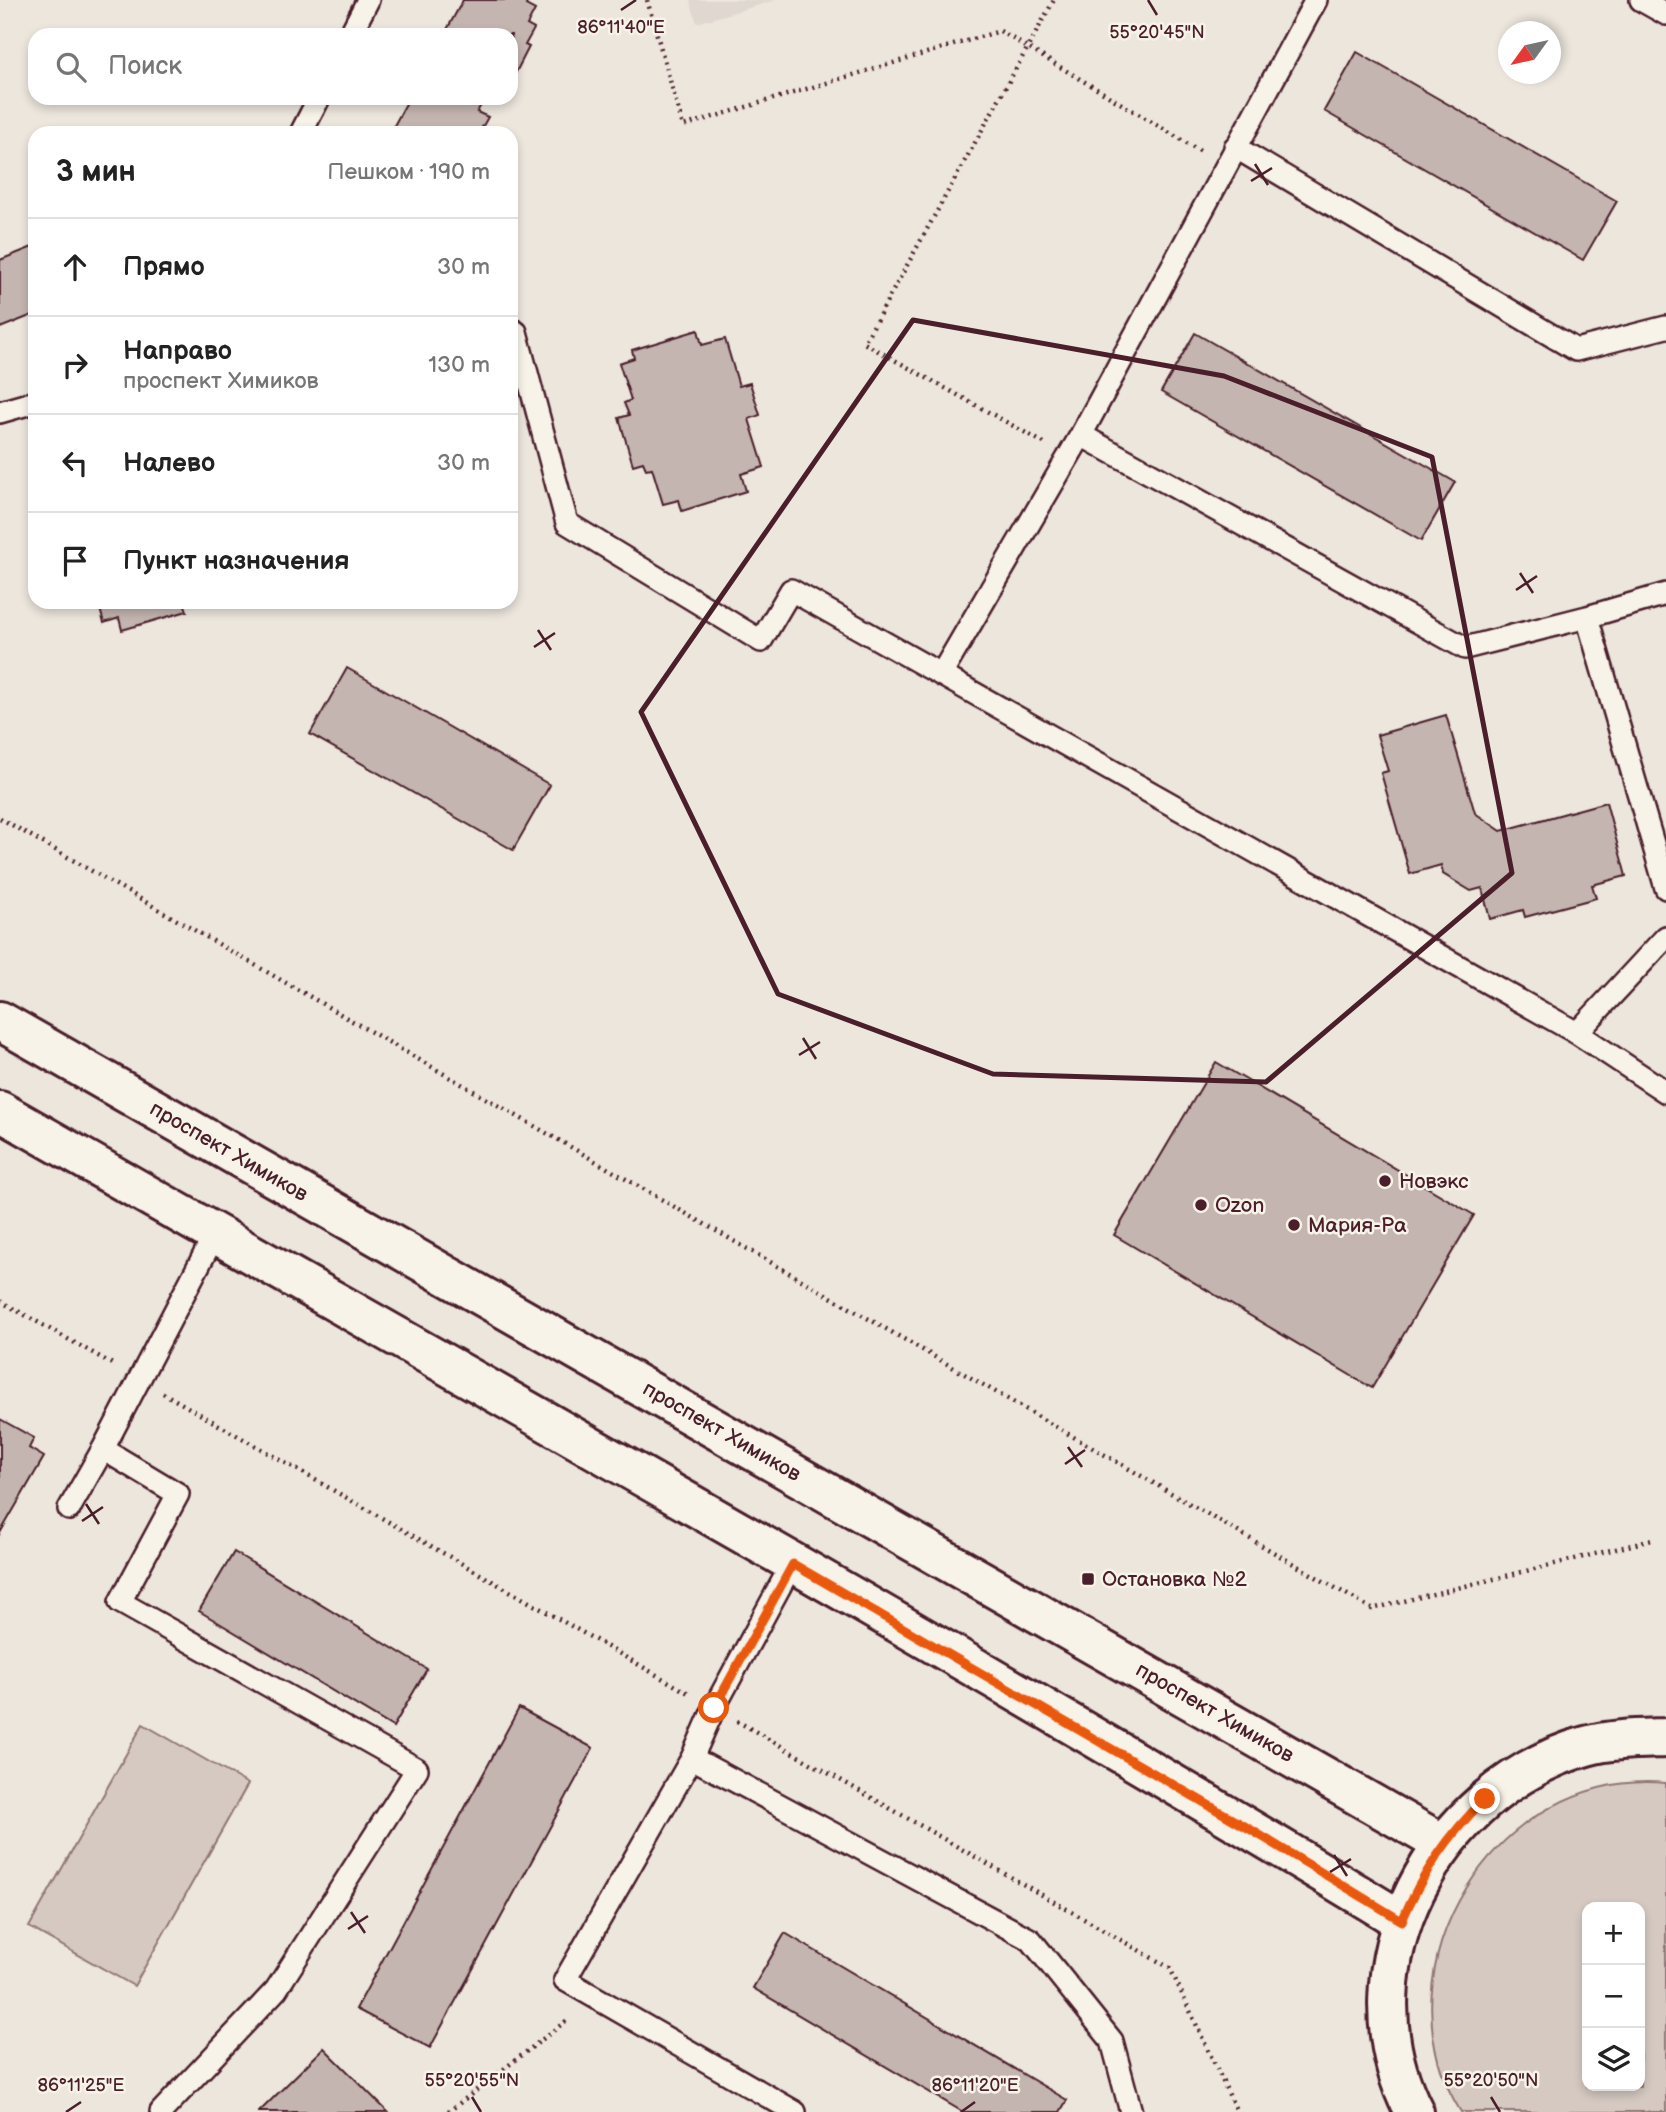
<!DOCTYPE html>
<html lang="ru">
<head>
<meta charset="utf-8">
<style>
	body { margin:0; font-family:"Balsamiq Sans",sans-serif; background:#f6f6f6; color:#222 }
	.controls { position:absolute; right:21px; bottom:21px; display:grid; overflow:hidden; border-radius:14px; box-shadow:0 4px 10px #0003 }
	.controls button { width:63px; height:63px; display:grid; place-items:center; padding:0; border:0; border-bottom:2px solid #e0e0e0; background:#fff; color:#222; font:35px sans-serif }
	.compass { position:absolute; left:1498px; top:21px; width:63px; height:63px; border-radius:50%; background:#fff; box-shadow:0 4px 10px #0003; rotate:237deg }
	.stop { position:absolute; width:21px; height:21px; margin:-16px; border:5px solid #ea580c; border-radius:50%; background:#fff }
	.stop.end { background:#ea580c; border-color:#fff; box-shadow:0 2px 7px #0008 }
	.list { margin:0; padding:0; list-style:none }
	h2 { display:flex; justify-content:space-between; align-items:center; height:91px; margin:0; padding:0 28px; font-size:30px }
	h2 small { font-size:23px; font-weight:400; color:#767676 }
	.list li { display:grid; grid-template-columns:46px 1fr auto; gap:21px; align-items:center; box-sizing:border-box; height:98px; padding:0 28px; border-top:2px solid #e0e0e0 }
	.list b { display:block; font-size:26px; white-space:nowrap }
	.list p { margin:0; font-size:23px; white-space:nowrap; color:#767676 }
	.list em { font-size:23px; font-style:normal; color:#767676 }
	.icon { flex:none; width:38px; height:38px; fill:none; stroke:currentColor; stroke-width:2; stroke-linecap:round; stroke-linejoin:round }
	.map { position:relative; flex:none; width:1666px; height:2112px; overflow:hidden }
	.search { position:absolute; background:#fff; box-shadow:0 4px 10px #0003; left:28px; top:28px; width:490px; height:77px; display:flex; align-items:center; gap:18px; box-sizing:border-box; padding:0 24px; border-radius:21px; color:#767676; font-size:26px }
	.panel { position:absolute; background:#fff; box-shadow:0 4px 10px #0003; left:28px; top:126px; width:490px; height:483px; border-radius:21px }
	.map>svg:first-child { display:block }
</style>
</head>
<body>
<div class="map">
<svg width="1666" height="2112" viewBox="0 0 1666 2112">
	<rect width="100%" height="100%" fill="#ece6dd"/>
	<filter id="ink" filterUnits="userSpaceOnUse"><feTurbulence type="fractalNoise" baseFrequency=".0143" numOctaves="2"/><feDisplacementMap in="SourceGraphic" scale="14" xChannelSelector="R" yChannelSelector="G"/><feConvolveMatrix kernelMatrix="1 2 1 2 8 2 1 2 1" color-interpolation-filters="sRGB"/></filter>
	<g filter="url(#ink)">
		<path fill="#e0d7d0" d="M 690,0 L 776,0 L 697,23 Z"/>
		<path fill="#d5c9c2" stroke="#907476" stroke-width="2" fill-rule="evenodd" d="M 143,1724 L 248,1784 L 134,1986 L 29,1927 Z
			M 1666,1783 L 1666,2112 L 1461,2112 C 1371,1968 1498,1767 1666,1783 ZM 1587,1907 L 1640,1907 L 1640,2086 L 1587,2086 Z"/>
		<path fill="#c4b5b0" stroke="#4a1f2b" stroke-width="2" d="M 463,0 L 528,0 L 526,5 L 535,10 L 527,25 L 534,29 L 525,45 L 529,47 L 514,76 L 511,74 L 511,35 L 444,35 Z
			M 1357,52 L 1617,201 L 1583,260 L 1324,111 Z
			M 409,98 L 485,98 L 477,112 L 488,117 L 479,133 L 390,133 Z
			M 35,246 L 35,314 L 0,328 L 0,260 Z
			M 698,330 L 702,345 L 725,339 L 739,386 L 750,383 L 760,415 L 749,419 L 764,467 L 741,474 L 746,491 L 682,511 L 679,500 L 663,504 L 652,468 L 646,469 L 643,462 L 633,465 L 619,418 L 629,415 L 624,403 L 631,400 L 619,363 L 634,358 L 632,350 Z
			M 1195,333 L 1455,482 L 1421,541 L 1161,392 Z
			M 98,602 L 184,602 L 187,611 L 122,630 L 119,618 L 104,623 Z
			M 347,668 L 550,785 L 513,850 L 310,734 Z
			M 1446,715 L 1475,813 L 1501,831 L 1606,802 L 1626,876 L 1592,885 L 1596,898 L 1525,917 L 1523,910 L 1490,919 L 1482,888 L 1471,891 L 1443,874 L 1441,865 L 1410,874 L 1381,773 L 1388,771 L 1377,735 Z
			M 1216,1062 L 1474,1215 L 1372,1388 L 1114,1235 Z
			M 0,1419 L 34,1438 L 29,1448 L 44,1457 L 0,1533 Z
			M 234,1552 L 427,1669 L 393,1727 L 199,1611 Z
			M 519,1708 L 593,1748 L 430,2048 L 356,2009 Z
			M 785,1933 L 1067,2100 L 1060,2112 L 963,2112 L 753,1988 Z
			M 324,2048 L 388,2112 L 259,2112 Z"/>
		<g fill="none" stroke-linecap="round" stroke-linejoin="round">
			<g stroke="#4a1f2b" stroke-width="26">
				<path id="service" d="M 1641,0 L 1666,14
					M 350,35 L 368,0
					M 301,133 L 319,98
					M 1235,147 L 1576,350 L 1666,327
					M 511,329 L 516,332 L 567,523 L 761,641 L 791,590 L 1577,1033 L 1666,937
					M 0,412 L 35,402
					M 1081,435 L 1465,648 L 1587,617 L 1666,888
					M 1587,617 L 1666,594
					M 942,673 L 1081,435 L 1316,0
					M 1577,1033 L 1666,1092
					M 103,1449 L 178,1494 L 120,1602 L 417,1769 L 276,1990 L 161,2112
					M 69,1509 L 103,1449 L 215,1234
					M 792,1564 L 714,1708 L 692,1758 L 565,1980 L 795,2112
					M 692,1758 L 1031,1940 L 1112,2041 L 1131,2112"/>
			</g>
			<g stroke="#4a1f2b" stroke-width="44">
				<path id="tertiary" d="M 0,1021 L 1443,1844
					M 0,1111 C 469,1379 941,1641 1402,1921"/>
			</g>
			<g stroke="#4a1f2b" stroke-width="44">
				<path id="secondary" d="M 1414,2112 C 1339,1966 1436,1789 1586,1746 C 1612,1739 1640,1739 1666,1738"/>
			</g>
			<path stroke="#4a1f2b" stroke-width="4.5" stroke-dasharray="2 5" stroke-linecap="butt" d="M 647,0 L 683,126 L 1000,31 L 1200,151
				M 1044,443 L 864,343 L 1054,0
				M 0,818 L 1372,1609 L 1652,1540
				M 0,1301 L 116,1366
				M 163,1393 L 690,1694
				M 737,1721 L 1170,1968 L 1237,2112
				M 448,2112 L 570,2018"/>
			<use href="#service" stroke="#f7f3e8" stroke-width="21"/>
			<use href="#tertiary" stroke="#f7f3e8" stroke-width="38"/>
			<use href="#secondary" stroke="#f7f3e8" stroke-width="38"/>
		</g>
	</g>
	<g fill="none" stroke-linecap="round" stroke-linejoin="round" filter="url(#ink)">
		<path stroke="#ea580c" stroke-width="9" d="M 714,1708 L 793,1564 L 1248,1828 L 1402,1921 C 1422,1873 1448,1835 1485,1799"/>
	</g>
	<path fill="none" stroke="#4a1f2b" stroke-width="5" stroke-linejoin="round" d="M 913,320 L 1224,376 L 1432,457 L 1512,873 L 1266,1082 L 993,1074 L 778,994 L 641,712 Z"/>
	<path fill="none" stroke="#4a1f2b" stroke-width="2.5" d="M 1148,0 L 1157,15M 621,10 L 636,0M 1255,164 L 1268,185M 1251,181 L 1272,168M 1520,573 L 1533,593M 1516,590 L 1537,576M 538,630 L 551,650M 534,647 L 555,633M 803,1038 L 816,1059M 799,1055 L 820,1042M 1068,1447 L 1082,1467M 1065,1464 L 1085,1450M 86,1504 L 99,1524M 82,1521 L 103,1507M 1334,1855 L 1347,1876M 1330,1872 L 1351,1859M 351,1912 L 365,1933M 348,1929 L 368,1916M 472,2097 L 481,2112M 1491,2097 L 1500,2112M 66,2112 L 81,2102M 961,2112 L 975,2102"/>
	<g fill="#4a1f2b" stroke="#f7f3e8" stroke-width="2.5">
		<circle cx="1385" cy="1181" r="7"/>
		<circle cx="1201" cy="1205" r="7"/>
		<circle cx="1294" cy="1225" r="7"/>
		<rect x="1081" y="1572" width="14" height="14" rx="3.5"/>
	</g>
	<g text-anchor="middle" stroke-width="5" stroke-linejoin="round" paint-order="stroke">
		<g font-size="21" fill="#4a1f2b" stroke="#f7f3e8">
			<text transform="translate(229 1151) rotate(30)" y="7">проспект Химиков</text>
			<text transform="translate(722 1431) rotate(30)" y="7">проспект Химиков</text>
			<text transform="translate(1215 1712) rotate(30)" y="7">проспект Химиков</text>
		</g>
		<g font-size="21" fill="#4a1f2b" stroke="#f7f3e8" text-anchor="start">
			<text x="1399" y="1188">Новэкс</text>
			<text x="1215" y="1212">Ozon</text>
			<text x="1308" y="1232">Мария-Ра</text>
			<text x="1102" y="1586">Остановка №2</text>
		</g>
	</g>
	<g font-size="18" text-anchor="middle" fill="#4a1f2b" stroke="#f7f3e8" stroke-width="5" stroke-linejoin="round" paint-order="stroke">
		<text x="621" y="33">86°11'40"E</text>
		<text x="1157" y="38">55°20'45"N</text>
		<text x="472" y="2086">55°20'55"N</text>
		<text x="1491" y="2086">55°20'50"N</text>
		<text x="81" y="2091">86°11'25"E</text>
		<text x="975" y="2091">86°11'20"E</text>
	</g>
</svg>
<div class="controls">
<button>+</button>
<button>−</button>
<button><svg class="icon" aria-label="layers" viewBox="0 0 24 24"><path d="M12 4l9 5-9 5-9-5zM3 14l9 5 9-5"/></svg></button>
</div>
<svg class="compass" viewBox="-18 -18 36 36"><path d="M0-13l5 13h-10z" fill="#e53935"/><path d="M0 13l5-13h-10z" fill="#767676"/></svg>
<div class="stop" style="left:714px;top:1708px"></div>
<div class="stop end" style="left:1485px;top:1799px"></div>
<div class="search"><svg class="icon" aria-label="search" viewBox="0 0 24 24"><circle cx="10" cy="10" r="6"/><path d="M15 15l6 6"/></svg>Поиск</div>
<section class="panel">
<h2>3 мин<small>Пешком · 190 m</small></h2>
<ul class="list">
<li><svg class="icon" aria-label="ahead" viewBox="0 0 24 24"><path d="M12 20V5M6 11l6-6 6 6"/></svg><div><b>Прямо</b></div><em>30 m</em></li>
<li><svg class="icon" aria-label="right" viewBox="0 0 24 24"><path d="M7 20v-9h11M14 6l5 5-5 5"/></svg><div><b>Направо</b><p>проспект Химиков</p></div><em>130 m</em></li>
<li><svg class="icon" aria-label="left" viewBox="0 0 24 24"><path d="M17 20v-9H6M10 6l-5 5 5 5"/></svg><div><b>Налево</b></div><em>30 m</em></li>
<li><svg class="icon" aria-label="arrive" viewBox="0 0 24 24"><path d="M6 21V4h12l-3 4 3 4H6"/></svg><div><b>Пункт назначения</b></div></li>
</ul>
</section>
</div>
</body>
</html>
